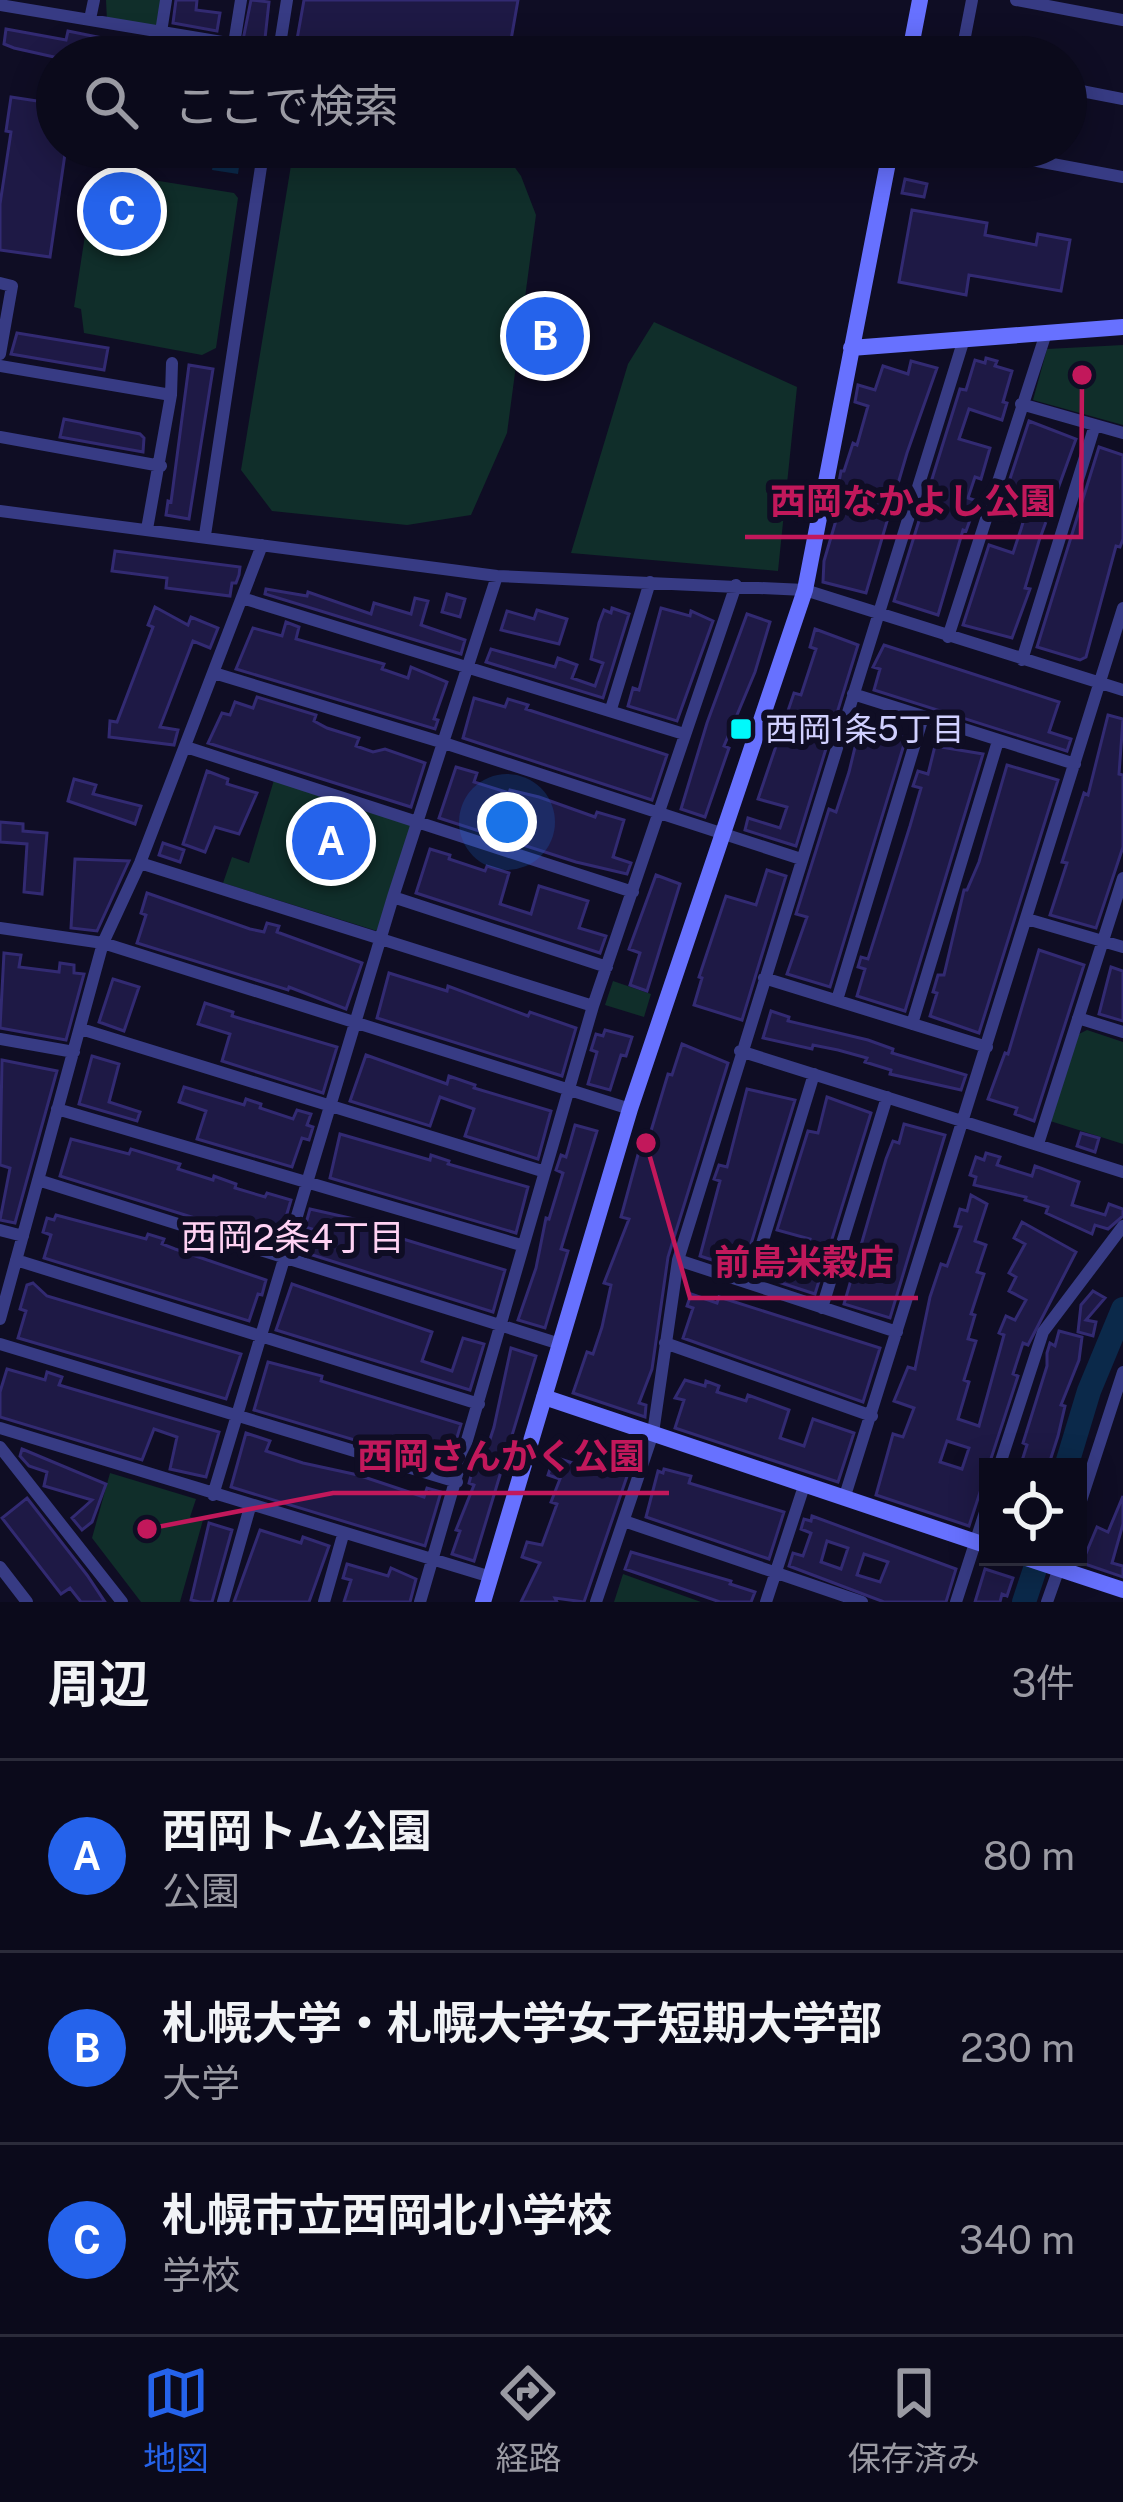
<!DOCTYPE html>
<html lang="ja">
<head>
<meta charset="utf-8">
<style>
	body { margin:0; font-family:"Public Sans","Noto Sans JP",sans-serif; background:#141324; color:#f1f3f6 }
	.controls { position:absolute; right:36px; bottom:36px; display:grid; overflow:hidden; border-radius:0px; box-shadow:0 6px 30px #0003 }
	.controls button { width:108px; height:108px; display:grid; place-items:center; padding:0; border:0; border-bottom:3px solid #2b2b3a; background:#0b0a1b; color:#f1f3f6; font:60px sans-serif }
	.you { position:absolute; left:507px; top:822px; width:42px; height:42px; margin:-30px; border:9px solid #fff; border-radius:50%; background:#1a73e8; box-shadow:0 0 0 18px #1a73e833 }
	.badge { display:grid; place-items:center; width:78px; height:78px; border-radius:50%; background:#2563eb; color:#fff; font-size:39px; font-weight:700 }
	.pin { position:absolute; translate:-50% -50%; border:6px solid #fff; box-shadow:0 3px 12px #0006 }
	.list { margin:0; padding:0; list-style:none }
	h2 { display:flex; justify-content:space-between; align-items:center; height:156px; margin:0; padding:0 48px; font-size:51px }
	h2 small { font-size:39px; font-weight:400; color:#9a9aa3 }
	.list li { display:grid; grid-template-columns:78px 1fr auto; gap:36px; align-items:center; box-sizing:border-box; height:192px; padding:0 48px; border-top:3px solid #2b2b3a }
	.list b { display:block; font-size:45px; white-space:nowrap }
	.list p { margin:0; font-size:39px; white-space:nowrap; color:#9a9aa3 }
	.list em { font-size:39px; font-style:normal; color:#9a9aa3 }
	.icon { flex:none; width:66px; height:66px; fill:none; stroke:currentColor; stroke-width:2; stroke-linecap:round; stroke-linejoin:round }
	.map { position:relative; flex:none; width:1123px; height:1602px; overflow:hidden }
	.search { position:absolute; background:#0b0a1b; box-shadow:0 6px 30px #0003; left:36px; right:36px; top:36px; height:132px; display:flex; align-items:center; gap:30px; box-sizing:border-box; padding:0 42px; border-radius:66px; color:#9a9aa3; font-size:45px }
	.sheet { height:732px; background:#0b0a1b }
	nav { display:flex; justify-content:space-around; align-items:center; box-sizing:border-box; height:168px; border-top:3px solid #2b2b3a; background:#0b0a1b; font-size:33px; color:#9a9aa3 }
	nav a { display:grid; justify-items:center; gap:6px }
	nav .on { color:#2563eb }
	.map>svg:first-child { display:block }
</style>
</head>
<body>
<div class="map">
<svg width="1123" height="1602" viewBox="0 0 1123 1602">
	<rect width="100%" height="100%" fill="#0f0d24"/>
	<path fill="#102e2a" d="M 106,0 L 162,0 L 158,24 L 153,28 L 107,21 Z
		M 294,147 L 500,147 L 521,176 L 536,215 L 507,433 L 471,515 L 407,525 L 272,511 L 241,470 Z
		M 109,173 L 234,193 L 238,198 L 216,348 L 202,355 L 84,333 L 81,309 L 74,307 L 93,183 Z
		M 654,322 L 797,387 L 778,571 L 571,553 L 628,364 Z
		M 1123,345 L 1123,425 L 1033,400 L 1047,349 Z
		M 274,780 L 411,825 L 377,931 L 223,883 L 232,857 L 249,863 Z
		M 613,981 L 651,994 L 644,1017 L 605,1005 Z
		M 1087,1030 L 1123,1042 L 1123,1144 L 1050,1121 L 1079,1034 Z
		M 110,1473 L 196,1499 L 190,1517 L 203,1520 L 180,1602 L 141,1602 L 92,1538 Z
		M 623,1574 L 701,1602 L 614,1602 Z"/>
	<path fill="#0b294a" d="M 216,147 L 242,147 L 238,174 L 212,170 Z"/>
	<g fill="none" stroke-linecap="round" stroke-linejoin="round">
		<path stroke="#0b294a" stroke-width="24" d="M 1066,1467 L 1089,1391 L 1123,1309
			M 1024,1602 L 1039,1557"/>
	</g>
	<path fill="#1e1945" stroke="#322a72" stroke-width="3" fill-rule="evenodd" d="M 176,0 L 197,0 L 196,10 L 220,13 L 217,31 L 173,23 Z
		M 251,0 L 269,2 L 263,57 L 240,55 Z
		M 304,0 L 518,0 L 508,57 L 407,57 L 408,51 L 383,47 L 381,57 L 371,57 L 296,45 Z
		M 6,29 L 66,40 L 68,31 L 112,40 L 109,57 L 54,57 L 14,48 L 4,44 Z
		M 11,97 L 57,104 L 57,147 L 66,147 L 50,257 L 0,250 L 0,204 L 11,132 L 6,131 Z
		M 141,147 L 183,147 L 181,160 L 141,154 Z
		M 905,179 L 927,184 L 924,197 L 902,193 Z
		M 912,210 L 987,223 L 985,235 L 1036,245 L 1038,234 L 1070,240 L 1061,291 L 969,275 L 966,295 L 899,282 Z
		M 17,333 L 108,348 L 104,370 L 11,354 Z
		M 986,358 L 997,361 L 995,366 L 1012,371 L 1003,402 L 1007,403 L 1002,420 L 969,409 L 959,439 L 990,448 L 981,479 L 975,477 L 968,498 L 977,501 L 966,531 L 963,530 L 938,615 L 894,601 L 960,389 L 966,390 L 975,360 L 985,363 Z
		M 911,361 L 937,368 L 907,453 L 866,593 L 823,582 L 824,561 L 837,517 L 833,515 L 841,471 L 844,471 L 853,443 L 857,445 L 868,406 L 855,402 L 858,385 L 875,390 L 883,366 L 908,374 Z
		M 189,365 L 213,369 L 189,519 L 166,515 L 168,501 L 171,502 Z
		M 64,419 L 140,434 L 144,438 L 143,452 L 60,437 Z
		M 1029,421 L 1076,439 L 1039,541 L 1025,588 L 1030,589 L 1012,638 L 963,625 L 989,545 L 1013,553 L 1021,529 L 1027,509 L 1003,500 Z
		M 1099,447 L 1123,455 L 1123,539 L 1120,547 L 1116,546 L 1086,657 L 1080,660 L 1037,647 Z
		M 115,551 L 240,567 L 239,575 L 236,583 L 232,583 L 230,596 L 166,588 L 167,578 L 112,571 Z
		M 266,589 L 307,596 L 308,592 L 371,614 L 374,603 L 411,614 L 415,598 L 428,601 L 421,625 L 465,640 L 461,654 L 265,594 Z
		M 447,594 L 465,599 L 460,617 L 442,612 Z
		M 155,607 L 188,625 L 191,617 L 218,628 L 210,648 L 193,641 L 160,727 L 178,730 L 174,745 L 109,737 L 110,721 L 117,722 L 153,627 L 148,625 Z
		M 612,608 L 629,614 L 603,698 L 486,662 L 491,649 L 555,667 L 558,658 L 577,665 L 572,678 L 595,686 L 603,663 L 591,659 L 599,623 L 604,610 L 611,613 Z
		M 661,608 L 690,616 L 691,611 L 713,621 L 677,721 L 628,706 L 633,688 L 639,690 Z
		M 537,610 L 567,619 L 559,644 L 501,630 L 507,611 L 534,619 Z
		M 747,614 L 770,622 L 755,672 L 724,746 L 729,748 L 705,817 L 681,809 L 707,723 Z
		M 286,622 L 299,627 L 296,639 L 384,664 L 382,669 L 408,678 L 411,667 L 447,682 L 434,719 L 438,720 L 435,729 L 236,669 L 253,628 L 282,636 Z
		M 815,629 L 858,645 L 796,846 L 745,830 L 748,818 L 780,828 L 787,807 L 758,799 L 794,693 L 801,695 L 816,649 L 810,647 Z
		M 884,645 L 1059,702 L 1049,732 L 1071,739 L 1067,751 L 874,690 L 880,669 L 873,667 Z
		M 257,697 L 316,715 L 314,721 L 327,728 L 359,738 L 356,746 L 373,752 L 385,749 L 425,763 L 411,807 L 208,743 L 222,713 L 230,715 L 235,702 L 253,708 Z
		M 474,698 L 505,707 L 508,699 L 528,705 L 526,709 L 667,755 L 652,800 L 463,738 Z
		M 1108,715 L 1123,719 L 1119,774 L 1123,775 L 1123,847 L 1096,928 L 1050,915 L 1067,863 L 1062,862 L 1084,793 L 1088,795 Z
		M 856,721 L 906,738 L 830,987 L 787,974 L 807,917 L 796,914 L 829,809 L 836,812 L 849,772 L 857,739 L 851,737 Z
		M 935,746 L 983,754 L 905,1011 L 857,996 L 865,969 L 858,967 L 861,957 L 868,959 L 910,826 L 921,788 L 913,786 L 918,771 L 928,774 Z
		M 1007,765 L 1058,780 L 979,1033 L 930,1016 L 937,993 L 933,992 L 938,975 L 944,975 L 964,890 L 967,890 L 979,862 Z
		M 456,767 L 477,773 L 474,782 L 509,793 L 510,790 L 539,797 L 595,817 L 597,812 L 624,820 L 613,857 L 631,863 L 627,874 L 576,862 L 439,818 Z
		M 207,771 L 228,779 L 227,784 L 257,793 L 239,834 L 215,827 L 205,852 L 183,844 Z
		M 74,779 L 96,785 L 93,794 L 141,806 L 135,824 L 68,801 Z
		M 0,822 L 23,824 L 23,831 L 47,833 L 42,894 L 24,892 L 27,844 L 0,842 Z
		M 163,843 L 184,850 L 180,862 L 159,855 Z
		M 430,849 L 450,855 L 449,859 L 485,871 L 487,866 L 509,873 L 500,904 L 531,914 L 539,886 L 588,901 L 579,928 L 606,936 L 600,953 L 416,893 Z
		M 75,859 L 129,861 L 97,931 L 71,928 Z
		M 767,870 L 786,876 L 742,1020 L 694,1005 L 702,978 L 699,977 L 726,896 L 756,905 Z
		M 656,875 L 680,884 L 647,991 L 630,985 L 640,953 L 629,949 Z
		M 147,893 L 250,929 L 264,932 L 267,923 L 279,926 L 277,932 L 362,963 L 346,1009 L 289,987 L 288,990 L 137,943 L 146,915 L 141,913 Z
		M 1039,950 L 1084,965 L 1034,1121 L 1015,1114 L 1017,1108 L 988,1099 L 1005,1053 L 1008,1054 Z
		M 4,953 L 21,955 L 19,967 L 59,972 L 60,963 L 74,965 L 74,973 L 84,974 L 66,1040 L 0,1028 Z
		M 1111,967 L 1123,971 L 1123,1021 L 1099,1014 Z
		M 389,973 L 447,991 L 448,986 L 528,1016 L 530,1012 L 576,1028 L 562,1076 L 377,1018 Z
		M 113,979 L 139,987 L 124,1031 L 99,1022 Z
		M 205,1003 L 233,1012 L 232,1016 L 337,1047 L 323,1093 L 222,1061 L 230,1034 L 198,1024 Z
		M 771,1011 L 789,1017 L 788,1021 L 868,1040 L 893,1049 L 892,1053 L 966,1075 L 961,1090 L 890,1074 L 891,1070 L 865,1062 L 867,1058 L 838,1050 L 813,1045 L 812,1049 L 763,1038 Z
		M 605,1030 L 632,1037 L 626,1056 L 621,1055 L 610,1090 L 588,1084 L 597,1052 L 591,1050 L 596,1034 L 603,1036 Z
		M 682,1044 L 728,1063 L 668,1257 L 652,1369 L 639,1403 L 646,1405 L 645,1417 L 573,1393 L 587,1352 L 593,1354 L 602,1327 L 611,1285 L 604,1283 L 629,1219 L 621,1217 L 642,1140 L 648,1141 L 668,1074 L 672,1075 Z
		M 366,1055 L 447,1084 L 449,1076 L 475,1085 L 474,1088 L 551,1111 L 538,1159 L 465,1136 L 474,1109 L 440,1097 L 430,1126 L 350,1101 Z
		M 92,1056 L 119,1064 L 109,1102 L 140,1112 L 137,1121 L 79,1104 Z
		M 2,1060 L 57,1071 L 15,1223 L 0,1220 L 10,1168 L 0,1165 Z
		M 184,1087 L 244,1105 L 246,1099 L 261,1104 L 260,1108 L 293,1119 L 297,1110 L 311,1114 L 307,1125 L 313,1127 L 309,1140 L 302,1138 L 292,1167 L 197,1139 L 206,1111 L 179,1102 Z
		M 747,1089 L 795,1100 L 743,1270 L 700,1256 L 720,1181 L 714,1179 L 719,1165 L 727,1167 Z
		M 827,1097 L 871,1113 L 815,1294 L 763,1277 L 766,1266 L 799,1275 L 810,1239 L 777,1230 L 808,1131 L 818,1133 Z
		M 904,1124 L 945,1135 L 890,1318 L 844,1304 L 886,1159 L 893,1141 L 899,1143 Z
		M 575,1125 L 597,1131 L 561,1249 L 568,1251 L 545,1328 L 518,1320 L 536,1268 L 546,1218 L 549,1219 L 563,1173 L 556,1170 L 561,1155 L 566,1157 Z
		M 1081,1133 L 1099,1138 L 1095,1152 L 1077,1146 Z
		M 340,1134 L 430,1160 L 431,1155 L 449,1161 L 448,1164 L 528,1187 L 516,1233 L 330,1178 Z
		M 71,1139 L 129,1154 L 131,1149 L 180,1164 L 178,1169 L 213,1180 L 214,1176 L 236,1184 L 235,1188 L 265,1197 L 267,1193 L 291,1200 L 278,1244 L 60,1176 Z
		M 986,1153 L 1000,1157 L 997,1165 L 1032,1176 L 1035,1166 L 1079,1182 L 1072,1205 L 1105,1215 L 1109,1204 L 1123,1209 L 1123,1216 L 1108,1229 L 1095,1225 L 1092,1234 L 1046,1213 L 1048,1207 L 1025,1200 L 1026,1197 L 974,1185 L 976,1177 L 970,1175 L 976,1157 L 984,1160 Z
		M 971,1195 L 987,1204 L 975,1241 L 986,1245 L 977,1272 L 984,1274 L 971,1314 L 975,1315 L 968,1339 L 976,1341 L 964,1380 L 969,1382 L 958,1419 L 979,1426 L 1004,1335 L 999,1333 L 1006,1316 L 1015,1320 L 1026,1300 L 1009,1291 L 1016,1277 L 1009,1273 L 1025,1244 L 1014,1238 L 1022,1222 L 1076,1252 L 1028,1345 L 1023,1343 L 1013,1374 L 1018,1376 L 969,1526 L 876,1495 L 893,1434 L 903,1437 L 914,1408 L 894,1401 L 908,1367 L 915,1369 L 930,1297 L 941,1264 L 947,1266 L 961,1227 L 955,1226 L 960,1209 L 967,1211 ZM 947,1441 L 969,1448 L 962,1469 L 940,1462 Z
		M 310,1209 L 359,1220 L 357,1225 L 505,1270 L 493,1312 L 306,1253 L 312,1229 L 305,1227 Z
		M 56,1215 L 146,1239 L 148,1234 L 164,1239 L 162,1244 L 175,1249 L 266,1280 L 262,1295 L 258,1294 L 249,1321 L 44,1258 L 51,1235 L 43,1232 L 47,1218 L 54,1220 Z
		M 33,1283 L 47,1296 L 241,1354 L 226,1399 L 18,1338 L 26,1311 L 20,1309 L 27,1285 Z
		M 292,1284 L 432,1332 L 422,1361 L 452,1371 L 463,1338 L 484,1344 L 470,1390 L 276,1330 Z
		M 1093,1291 L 1105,1298 L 1086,1320 L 1096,1322 L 1093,1336 L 1078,1332 L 1081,1305 Z
		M 691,1294 L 717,1303 L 719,1297 L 880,1348 L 863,1402 L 683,1338 L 693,1308 L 687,1306 Z
		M 1059,1331 L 1082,1337 L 1079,1360 L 1061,1405 L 1065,1406 L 1058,1436 L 1048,1467 L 1020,1467 L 1027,1445 L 1023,1443 L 1047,1366 L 1047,1353 L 1050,1343 L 1055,1346 Z
		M 511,1348 L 536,1356 L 474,1561 L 452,1554 L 460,1531 L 456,1530 L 474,1485 L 469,1483 L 473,1468 L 480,1470 L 494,1427 Z
		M 268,1362 L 322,1376 L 321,1381 L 461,1424 L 448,1468 L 254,1410 Z
		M 7,1369 L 45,1380 L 47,1372 L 62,1377 L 59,1385 L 219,1432 L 206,1477 L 170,1469 L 177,1437 L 154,1429 L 142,1460 L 0,1417 L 0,1392 Z
		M 685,1380 L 705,1386 L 706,1381 L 719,1386 L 717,1392 L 746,1401 L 748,1395 L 789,1410 L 780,1438 L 804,1446 L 813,1419 L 854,1433 L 838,1482 L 675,1428 L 684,1400 L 675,1398 Z
		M 246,1433 L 270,1441 L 266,1451 L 303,1463 L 358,1475 L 424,1497 L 427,1488 L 441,1492 L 425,1546 L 231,1487 Z
		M 591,1448 L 634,1456 L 584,1602 L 555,1598 L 557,1602 L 521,1602 L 540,1563 L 522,1557 L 527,1542 L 542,1545 L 557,1504 L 551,1502 L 560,1479 L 548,1475 L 554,1457 L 585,1467 Z
		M 22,1449 L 106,1484 L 92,1522 L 82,1530 L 72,1518 L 92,1500 L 44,1486 L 47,1472 L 29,1466 L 20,1456 Z
		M 664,1469 L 691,1476 L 689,1483 L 784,1512 L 769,1559 L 646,1517 L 658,1471 L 663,1473 Z
		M 1123,1496 L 1123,1524 L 1112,1563 L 1123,1566 L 1123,1577 L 1082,1563 L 1097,1527 L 1108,1532 Z
		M 27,1498 L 87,1575 L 105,1602 L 81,1602 L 70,1588 L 61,1594 L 2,1518 Z
		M 812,1516 L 956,1569 L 946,1602 L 884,1602 L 789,1566 L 793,1553 L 803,1556 L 811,1533 L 801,1529 L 804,1519 L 811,1521 ZM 827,1541 L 848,1548 L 841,1569 L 821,1562 ZM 864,1554 L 888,1562 L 880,1582 L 857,1575 Z
		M 209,1523 L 232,1530 L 212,1602 L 200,1602 L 191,1600 Z
		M 260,1530 L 301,1543 L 303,1537 L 329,1546 L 309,1602 L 234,1602 Z
		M 631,1552 L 731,1581 L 730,1584 L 755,1592 L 751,1602 L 720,1602 L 625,1569 Z
		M 347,1564 L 388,1576 L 391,1568 L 416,1579 L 410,1602 L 344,1602 L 351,1580 L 343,1578 Z
		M 985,1569 L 1013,1578 L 1007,1596 L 1002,1594 L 1000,1602 L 975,1602 Z"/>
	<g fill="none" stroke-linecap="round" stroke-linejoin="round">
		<path stroke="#373b84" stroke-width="12" d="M 1016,0 L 1123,20
			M 0,5 L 234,44 L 241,0
			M 90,19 L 94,0
			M 161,32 L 166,0
			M 278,57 L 287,0
			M 961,57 L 972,0
			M 1066,88 L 1123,99
			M 962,147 L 1123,177
			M 0,283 L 12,286 L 0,354
			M 0,366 L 171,395
			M 1021,404 L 1123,433
			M 0,437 L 161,466
			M 0,511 L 497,576 L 805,590 L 1123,690
			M 147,529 L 171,395 L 172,363
			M 205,535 L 264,147
			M 242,598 L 684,734
			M 948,637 L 1046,333
			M 1022,660 L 1095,425
			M 214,673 L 444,743 L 801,859
			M 853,694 L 1075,764
			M 611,709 L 650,582
			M 186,747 L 633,892
			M 140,863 L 593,1006
			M 393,897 L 607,967
			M 1027,919 L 1123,947
			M 0,928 L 103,943 L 630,1109
			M 764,978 L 987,1047
			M 837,1000 L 923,717
			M 1078,1018 L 1123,1032
			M 912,1024 L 998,741
			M 81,1029 L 542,1171
			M 0,1039 L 74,1052
			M 740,1051 L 1123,1172
			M 57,1109 L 521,1245
			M 1038,1144 L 1123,878
			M 38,1180 L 560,1344
			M 0,1230 L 23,1236
			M 16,1260 L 479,1404
			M 678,1260 L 897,1332
			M 750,1283 L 814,1074
			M 822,1308 L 887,1097
			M 0,1319 L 103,943 L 140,863 L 262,545
			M 665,1343 L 872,1416
			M 0,1344 L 457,1482
			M 0,1428 L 491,1577
			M 0,1447 L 122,1602
			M 999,1467 L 1043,1332 L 1123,1226
			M 213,1495 L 393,897 L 497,576
			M 844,1499 L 1123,608
			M 1078,1510 L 1123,1372
			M 624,1521 L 862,1602
			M 0,1567 L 27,1602
			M 223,1602 L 250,1507
			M 324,1602 L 343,1535
			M 420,1602 L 593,1006 L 736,585
			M 596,1602 L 653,1433 L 678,1260 L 964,339
			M 766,1602 L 804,1486
			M 956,1602 L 988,1503
			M 1047,1602 L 1063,1557"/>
		<path stroke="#6771ff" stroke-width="16" d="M 909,57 L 920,0
			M 851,348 L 1123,327
			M 544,1397 L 988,1546
			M 1023,1557 L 1123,1590
			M 483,1602 L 630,1109 L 805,590 L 891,147"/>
	</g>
	<rect fill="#00f9fb" stroke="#0f0d24" stroke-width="4.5" x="729" y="717" width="24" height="24" rx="6"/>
	<g text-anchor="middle" stroke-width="12" stroke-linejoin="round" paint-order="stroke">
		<g font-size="33" fill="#d1d0ff" stroke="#0f0d24" text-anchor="start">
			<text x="765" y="741">西岡1条5丁目</text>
		</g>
		<g font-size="36" fill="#ffd2f3" stroke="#0f0d24">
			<text x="293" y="1250">西岡2条4丁目</text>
		</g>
	</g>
	<path fill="none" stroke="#c2185b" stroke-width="4.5" d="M1082 375L1081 537H745M646 1143L690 1298H918M147 1529L333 1493H669"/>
	<g fill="#c2185b" stroke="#0f0d24" stroke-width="4.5">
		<circle cx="1082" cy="375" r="12"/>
		<circle cx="646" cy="1143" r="12"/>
		<circle cx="147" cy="1529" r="12"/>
	</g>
	<g font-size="36" text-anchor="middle" font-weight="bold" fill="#c2185b" stroke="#0f0d24" stroke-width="12" stroke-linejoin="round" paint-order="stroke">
		<text x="913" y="514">西岡なかよし公園</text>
		<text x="804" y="1275">前島米穀店</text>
		<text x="501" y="1469">西岡さんかく公園</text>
	</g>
</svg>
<div class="controls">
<button><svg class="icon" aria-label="locate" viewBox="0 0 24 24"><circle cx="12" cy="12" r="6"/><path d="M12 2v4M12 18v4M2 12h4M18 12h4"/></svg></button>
</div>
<div class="you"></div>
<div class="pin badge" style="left:331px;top:841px">A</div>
<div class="pin badge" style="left:545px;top:336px">B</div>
<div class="pin badge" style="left:122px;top:211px">C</div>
<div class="search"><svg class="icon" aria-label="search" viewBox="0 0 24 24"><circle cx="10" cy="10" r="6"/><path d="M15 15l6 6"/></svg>ここで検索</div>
</div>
<section class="sheet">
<h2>周辺<small>3件</small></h2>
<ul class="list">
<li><span class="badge">A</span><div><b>西岡トム公園</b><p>公園</p></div><em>80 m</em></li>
<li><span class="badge">B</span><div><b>札幌大学・札幌大学女子短期大学部</b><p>大学</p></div><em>230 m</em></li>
<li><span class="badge">C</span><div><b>札幌市立西岡北小学校</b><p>学校</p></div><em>340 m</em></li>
</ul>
</section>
<nav>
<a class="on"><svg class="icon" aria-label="map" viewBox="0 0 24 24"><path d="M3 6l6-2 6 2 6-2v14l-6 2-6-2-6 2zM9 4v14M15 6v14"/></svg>地図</a>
<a><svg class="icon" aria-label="directions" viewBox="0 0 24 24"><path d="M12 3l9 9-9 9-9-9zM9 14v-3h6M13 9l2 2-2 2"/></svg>経路</a>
<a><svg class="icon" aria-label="saved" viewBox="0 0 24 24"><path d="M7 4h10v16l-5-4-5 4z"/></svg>保存済み</a>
</nav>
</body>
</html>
